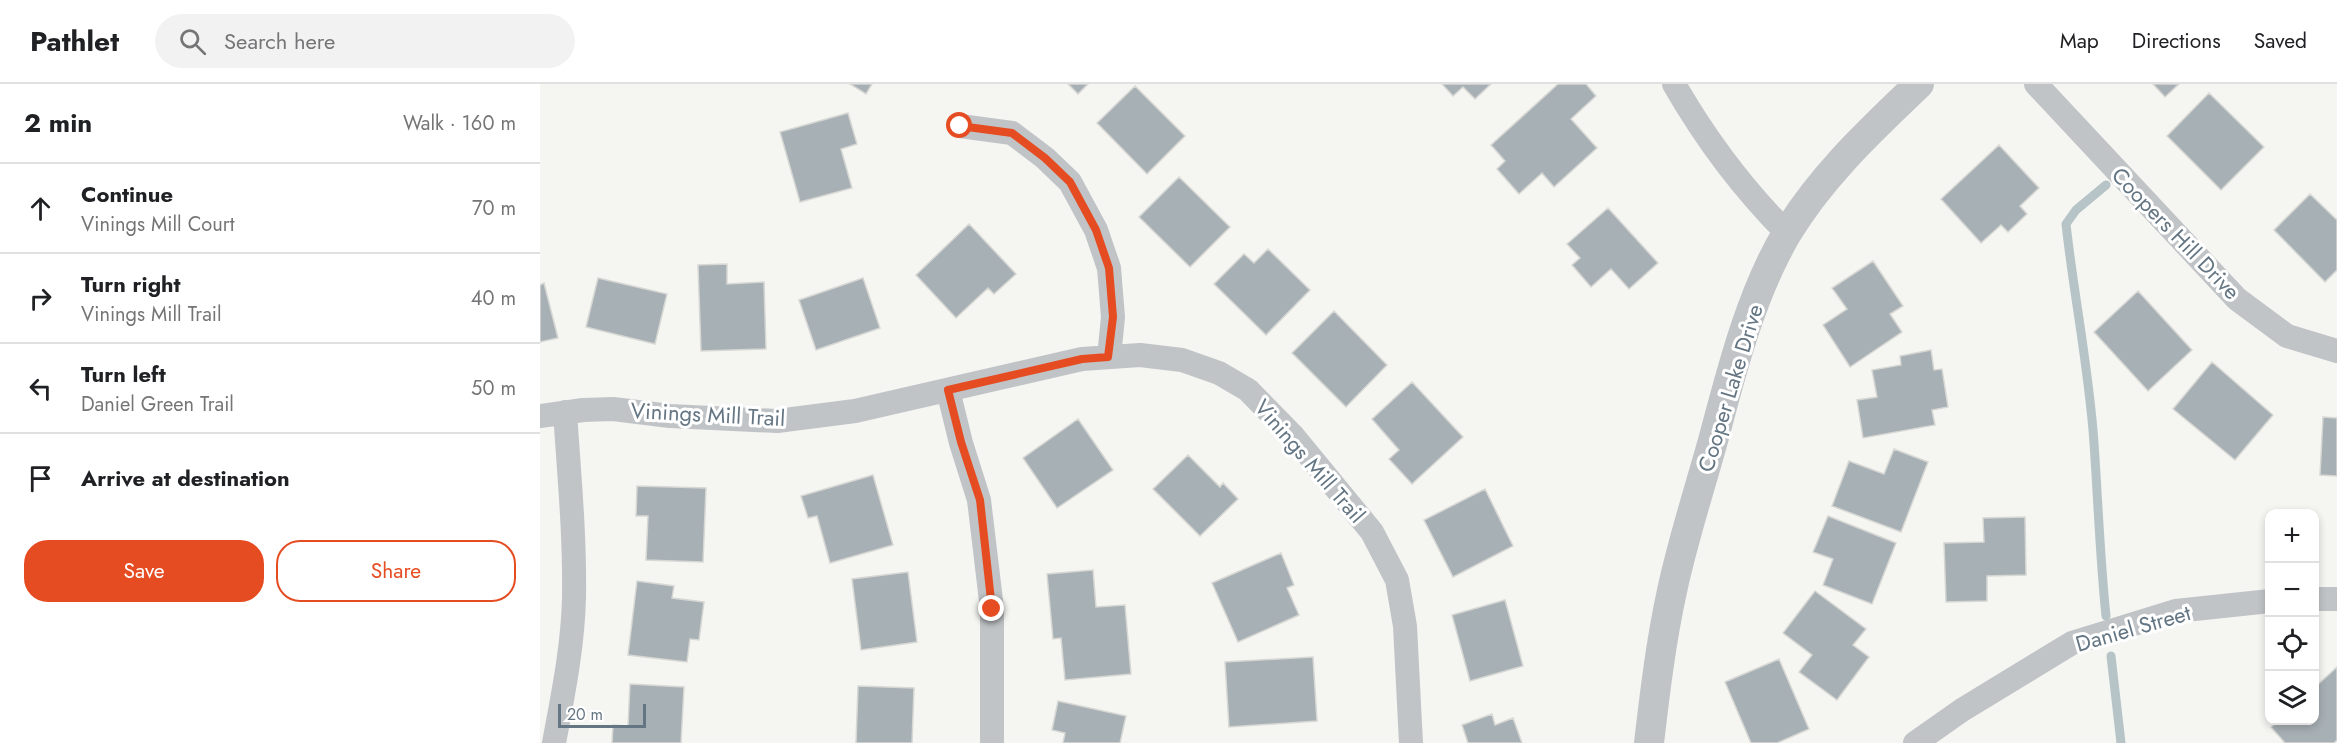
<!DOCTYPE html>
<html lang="en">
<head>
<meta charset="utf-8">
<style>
	body { margin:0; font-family:Jost,sans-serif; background:#f2f2f2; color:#202124 }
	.controls { position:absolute; right:18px; bottom:18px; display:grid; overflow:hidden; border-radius:12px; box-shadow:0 3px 9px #0003 }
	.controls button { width:54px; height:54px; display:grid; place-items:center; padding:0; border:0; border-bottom:2px solid #e0e0e0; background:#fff; color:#202124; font:30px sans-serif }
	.scale { position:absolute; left:18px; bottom:15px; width:88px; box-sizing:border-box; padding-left:6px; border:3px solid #647683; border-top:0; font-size:16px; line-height:21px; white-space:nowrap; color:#647683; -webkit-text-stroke:4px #fff; paint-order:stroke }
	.stop { position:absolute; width:18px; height:18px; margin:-14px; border:4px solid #e64c21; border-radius:50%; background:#fff }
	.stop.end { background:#e64c21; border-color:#fff; box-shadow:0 2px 6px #0008 }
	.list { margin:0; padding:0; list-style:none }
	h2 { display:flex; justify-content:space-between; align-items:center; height:78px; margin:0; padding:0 24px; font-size:26px }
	h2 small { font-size:20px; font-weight:400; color:#757577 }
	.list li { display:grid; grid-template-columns:39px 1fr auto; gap:18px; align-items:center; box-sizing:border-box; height:90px; padding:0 24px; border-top:2px solid #e0e0e0 }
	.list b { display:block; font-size:22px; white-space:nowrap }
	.list p { margin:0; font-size:20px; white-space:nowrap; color:#757577 }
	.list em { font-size:20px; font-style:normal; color:#757577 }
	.actions { display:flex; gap:12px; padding:18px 24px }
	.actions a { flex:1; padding:14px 0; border:2px solid #e64c21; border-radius:24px; text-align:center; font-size:21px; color:#e64c21 }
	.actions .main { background:#e64c21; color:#fff }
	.icon { flex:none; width:33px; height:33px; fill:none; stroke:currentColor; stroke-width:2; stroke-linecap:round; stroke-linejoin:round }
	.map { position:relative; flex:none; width:1797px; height:659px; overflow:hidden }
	header { display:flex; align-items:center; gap:36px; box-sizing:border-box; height:84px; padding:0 30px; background:#fff; border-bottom:2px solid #e0e0e0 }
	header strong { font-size:28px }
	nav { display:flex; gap:33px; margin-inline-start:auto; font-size:21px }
	.search { width:420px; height:54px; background:#f2f2f2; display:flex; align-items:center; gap:15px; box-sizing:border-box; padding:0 21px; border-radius:33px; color:#757577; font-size:22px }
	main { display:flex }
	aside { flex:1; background:#fff }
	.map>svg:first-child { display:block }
</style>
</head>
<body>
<header>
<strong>Pathlet</strong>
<div class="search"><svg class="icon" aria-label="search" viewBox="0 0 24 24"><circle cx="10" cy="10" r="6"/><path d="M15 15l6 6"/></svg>Search here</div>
<nav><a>Map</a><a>Directions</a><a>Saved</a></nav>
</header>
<main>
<aside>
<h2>2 min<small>Walk · 160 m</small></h2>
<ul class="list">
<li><svg class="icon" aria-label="ahead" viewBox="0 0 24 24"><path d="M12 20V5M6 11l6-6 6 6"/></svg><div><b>Continue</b><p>Vinings Mill Court</p></div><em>70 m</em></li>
<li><svg class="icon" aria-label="right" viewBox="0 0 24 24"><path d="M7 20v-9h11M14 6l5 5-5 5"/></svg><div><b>Turn right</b><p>Vinings Mill Trail</p></div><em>40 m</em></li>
<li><svg class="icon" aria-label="left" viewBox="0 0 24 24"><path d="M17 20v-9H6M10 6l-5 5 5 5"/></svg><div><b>Turn left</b><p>Daniel Green Trail</p></div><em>50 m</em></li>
<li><svg class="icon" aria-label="arrive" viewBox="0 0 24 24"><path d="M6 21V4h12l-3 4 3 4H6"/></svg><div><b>Arrive at destination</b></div></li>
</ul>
<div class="actions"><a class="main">Save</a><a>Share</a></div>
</aside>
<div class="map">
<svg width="1797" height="659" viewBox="0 0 1797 659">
	<rect width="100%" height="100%" fill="#f5f5f2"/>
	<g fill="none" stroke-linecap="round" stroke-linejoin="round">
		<path stroke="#b6c4c7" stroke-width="9" d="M 1566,101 L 1536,126 L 1526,140 C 1534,213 1549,285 1554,359 C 1558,417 1560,474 1566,532
			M 1571,572 L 1581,659"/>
	</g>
	<path fill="#a7b0b5" stroke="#d7d7d4" stroke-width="1.5" d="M 310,0 L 332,0 L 326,10 Z
		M 528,0 L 548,0 L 538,10 Z
		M 902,0 L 951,0 L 935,15 L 923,3 L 913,12 Z
		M 1018,0 L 1046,0 L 1056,12 L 1031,35 L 1057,64 L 1014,103 L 1002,89 L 979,110 L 957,85 L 965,77 L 951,61 Z
		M 1613,0 L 1639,0 L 1625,13 Z
		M 595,2 L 645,52 L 607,90 L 557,39 Z
		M 1669,9 L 1724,63 L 1681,106 L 1627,52 Z
		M 308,29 L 317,60 L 301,65 L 312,104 L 260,118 L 240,48 Z
		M 1459,61 L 1499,104 L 1480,122 L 1487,130 L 1468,148 L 1461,141 L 1441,159 L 1401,115 Z
		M 639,93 L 690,143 L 650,183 L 599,133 Z
		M 1770,110 L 1797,136 L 1797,186 L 1785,198 L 1734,146 Z
		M 1068,124 L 1118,179 L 1089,205 L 1071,185 L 1051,203 L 1032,181 L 1040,174 L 1027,160 Z
		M 429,140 L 476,190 L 454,210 L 448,204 L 416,234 L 376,191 Z
		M 728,165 L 770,206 L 726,251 L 674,200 L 704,170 L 714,179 Z
		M 1333,177 L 1363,222 L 1350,230 L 1362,248 L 1310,283 L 1283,241 L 1307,225 L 1292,204 Z
		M 187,180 L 187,200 L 224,198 L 226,265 L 161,267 L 158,181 Z
		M 58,194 L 127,210 L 115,260 L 46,243 Z
		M 323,194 L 340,244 L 276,266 L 259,216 Z
		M 4,199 L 18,254 L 0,258 L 0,201 Z
		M 1598,207 L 1652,266 L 1608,307 L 1554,248 Z
		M 794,227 L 847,281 L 806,323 L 752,269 Z
		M 1391,266 L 1394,286 L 1402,285 L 1408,323 L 1392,326 L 1395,341 L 1323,354 L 1317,316 L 1337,313 L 1332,286 L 1361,281 L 1360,272 Z
		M 1672,278 L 1733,331 L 1695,376 L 1633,325 Z
		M 872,298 L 923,353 L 872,400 L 849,375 L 859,366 L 832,335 Z
		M 1783,333 L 1797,334 L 1797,392 L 1780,391 Z
		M 538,335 L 573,386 L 517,424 L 483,374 Z
		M 1354,365 L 1388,378 L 1361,448 L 1292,422 L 1309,377 L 1344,390 Z
		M 648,371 L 680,403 L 683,399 L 698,415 L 660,452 L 613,405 Z
		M 333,391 L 353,461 L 290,479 L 277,432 L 268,434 L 261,412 Z
		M 97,402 L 166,404 L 163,478 L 106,476 L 108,432 L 96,432 Z
		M 945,405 L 973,462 L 913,493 L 884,436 Z
		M 1288,432 L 1356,459 L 1332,520 L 1283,501 L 1293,475 L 1273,468 Z
		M 1485,433 L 1486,491 L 1447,492 L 1447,517 L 1406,518 L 1404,459 L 1444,458 L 1443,434 Z
		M 741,469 L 754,501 L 747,504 L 759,531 L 698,558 L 672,499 Z
		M 553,486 L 556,523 L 585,521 L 591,590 L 525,596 L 521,554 L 513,555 L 507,490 Z
		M 368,488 L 377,558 L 321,566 L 312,495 Z
		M 97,497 L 134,502 L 132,514 L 164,518 L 159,556 L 150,555 L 147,578 L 88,571 Z
		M 1275,507 L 1326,545 L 1313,561 L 1329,573 L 1297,616 L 1259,588 L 1272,571 L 1243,549 Z
		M 965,516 L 983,582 L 930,597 L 912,531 Z
		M 773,573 L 777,637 L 689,643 L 685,578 Z
		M 1239,575 L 1269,645 L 1237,659 L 1211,659 L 1185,598 Z
		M 1797,583 L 1797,656 L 1794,659 L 1745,659 L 1731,643 L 1739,636 L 1774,636 L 1774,604 Z
		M 90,600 L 144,603 L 141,659 L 72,659 L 73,641 L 88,642 Z
		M 318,602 L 374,604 L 372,659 L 316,659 Z
		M 518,617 L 586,632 L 580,659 L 523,659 L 525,649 L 512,646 Z
		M 952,630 L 955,641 L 973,634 L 982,659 L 928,659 L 922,641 Z"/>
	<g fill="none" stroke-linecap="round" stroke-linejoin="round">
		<path stroke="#c0c4c7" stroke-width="24" d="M 1134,0 C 1165,54 1203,105 1247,149
			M 1496,0 L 1697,215 L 1747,252 L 1797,267
			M 420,42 L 472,49 L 505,74 L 530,98 L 556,146 L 569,184 L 573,233 L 569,273
			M 408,306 L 421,359 L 439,416 L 452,525 L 452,659
			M 0,332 L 43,326 L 73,325 L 130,332 L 237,337 L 315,327 L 542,275 L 600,271 L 642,276 L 679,289 L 708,306 L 754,353 L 832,448 L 857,496 L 865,542 L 871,659
			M 1774,515 L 1797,515
			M 14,659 C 23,611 33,562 34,513 C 35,451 29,389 25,328
			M 1375,659 L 1422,626 L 1532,559 L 1636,527 L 1730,517"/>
		<path stroke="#c0c4c7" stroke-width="30" d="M 1109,659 C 1115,608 1121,557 1132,507 C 1143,455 1160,404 1174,353 C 1192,285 1211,210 1247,149 C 1282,91 1331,46 1379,0"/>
	</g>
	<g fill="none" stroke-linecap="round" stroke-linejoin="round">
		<path stroke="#e64c21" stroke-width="8" d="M 420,42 L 472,49 L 505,74 L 530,98 L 556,146 L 569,184 L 573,233 L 568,273 L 542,275 L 408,306 L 421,358 L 440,416 L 452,525"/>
	</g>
	<g text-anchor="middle" stroke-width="6" stroke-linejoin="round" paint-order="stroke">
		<g font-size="22" fill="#647683" stroke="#fff">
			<text transform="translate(1636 149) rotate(46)" y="8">Coopers Hill Drive</text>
			<text transform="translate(1190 304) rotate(-73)" y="8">Cooper Lake Drive</text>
			<text transform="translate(168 330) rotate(3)" y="8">Vinings Mill Trail</text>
			<text transform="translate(770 377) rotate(49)" y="8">Vinings Mill Trail</text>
			<text transform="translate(1593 544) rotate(-16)" y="8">Daniel Street</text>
		</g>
	</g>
</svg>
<div class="controls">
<button>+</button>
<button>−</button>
<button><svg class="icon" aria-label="locate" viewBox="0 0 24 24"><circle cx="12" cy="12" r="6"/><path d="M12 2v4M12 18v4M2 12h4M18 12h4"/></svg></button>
<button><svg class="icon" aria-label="layers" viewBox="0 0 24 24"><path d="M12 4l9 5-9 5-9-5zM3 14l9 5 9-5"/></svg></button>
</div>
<div class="scale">20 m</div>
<div class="stop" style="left:420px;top:42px"></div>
<div class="stop end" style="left:452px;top:525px"></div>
</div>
</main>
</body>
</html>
